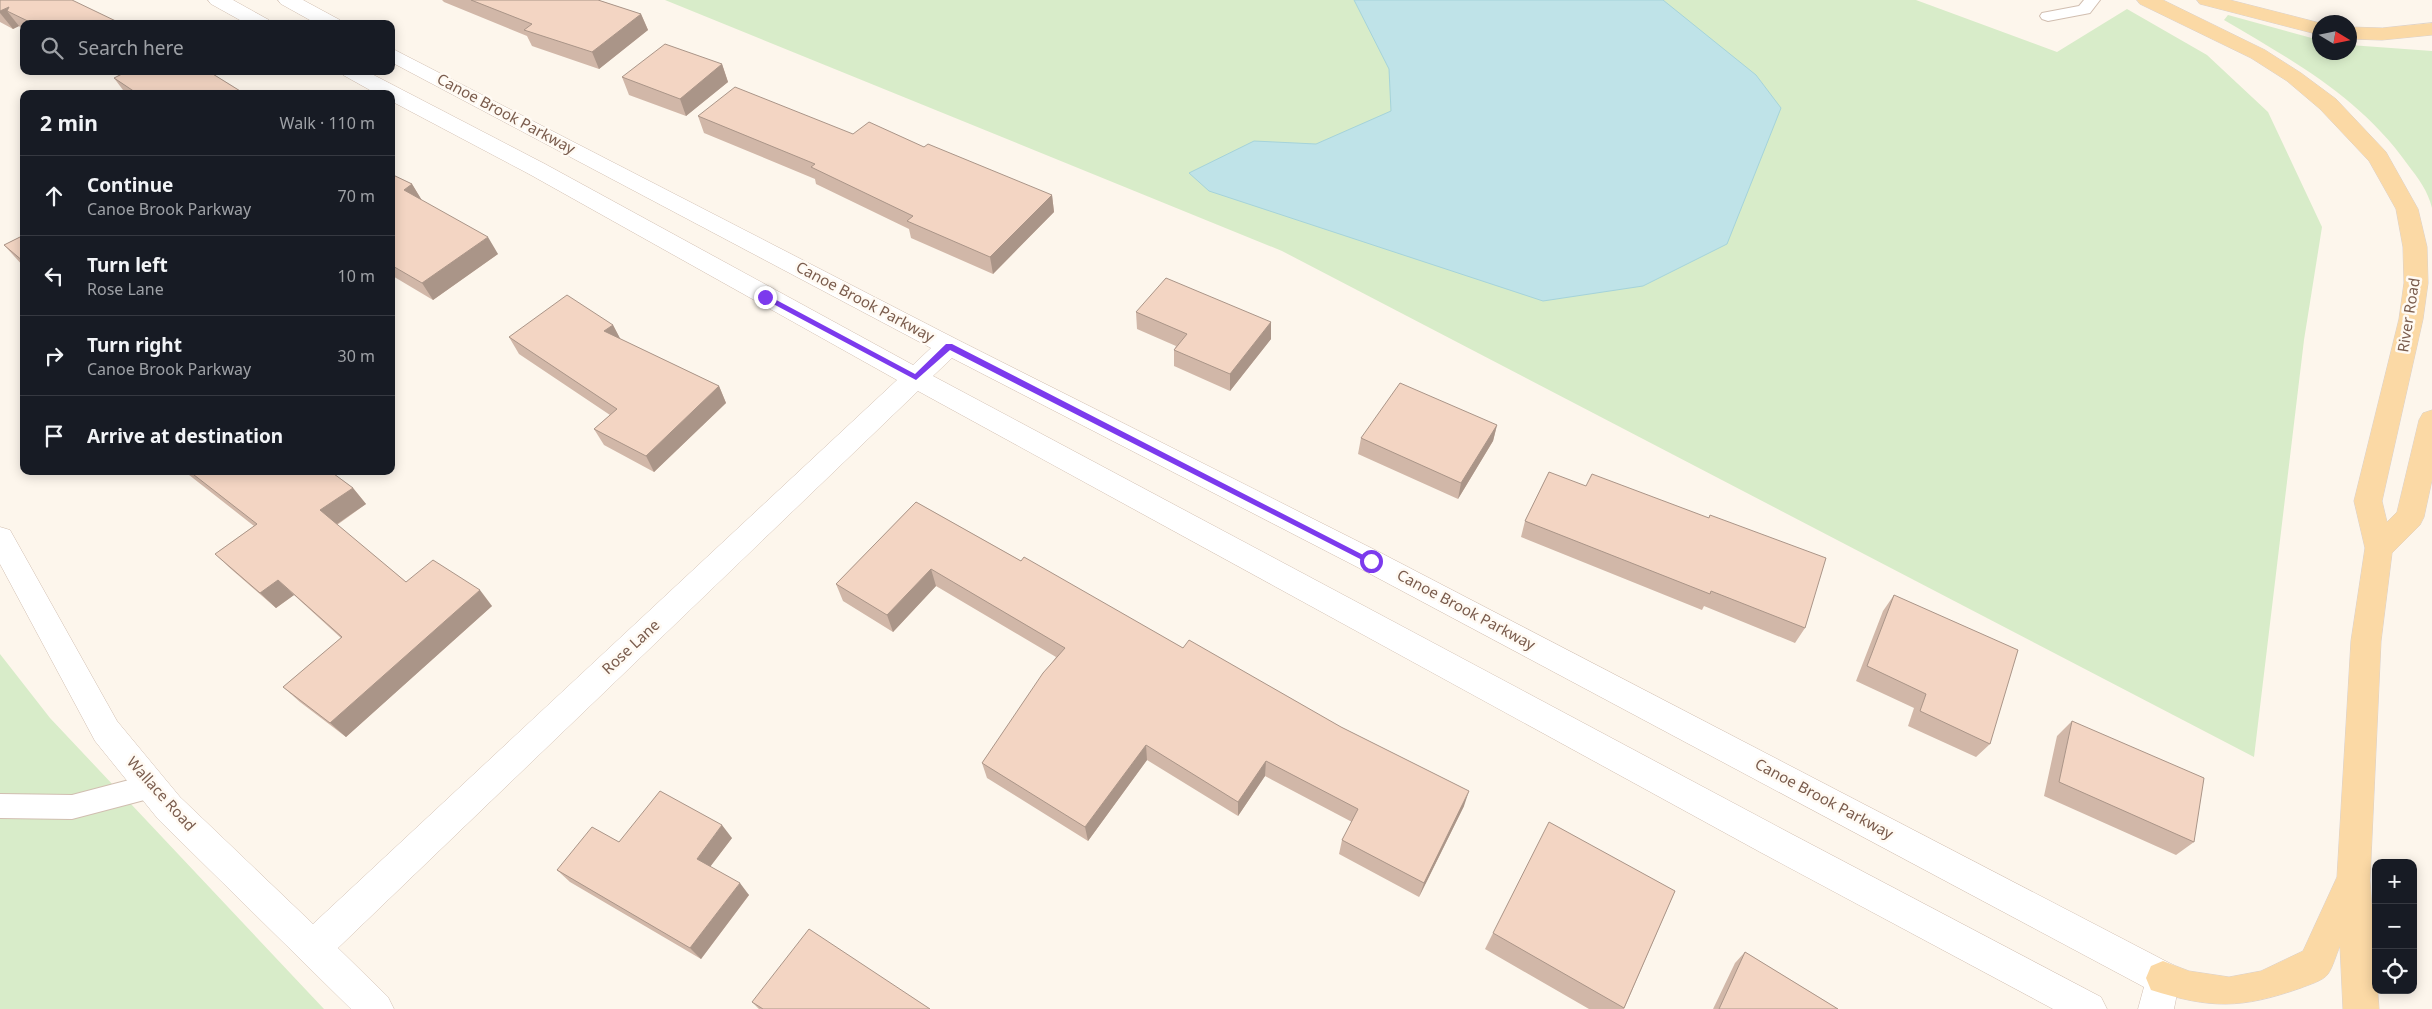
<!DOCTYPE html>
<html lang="en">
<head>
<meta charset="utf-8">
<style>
	body { margin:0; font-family:"Noto Sans",sans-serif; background:#242831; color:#f1f3f6 }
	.controls { position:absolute; right:15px; bottom:15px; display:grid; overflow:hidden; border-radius:10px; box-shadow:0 2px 12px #0003 }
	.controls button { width:45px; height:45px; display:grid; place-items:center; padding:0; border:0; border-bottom:1px solid #363941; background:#171b24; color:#f1f3f6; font:25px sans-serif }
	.compass { position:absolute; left:2312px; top:15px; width:45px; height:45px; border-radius:50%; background:#171b24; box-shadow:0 2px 12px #0003; rotate:100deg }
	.stop { position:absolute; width:15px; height:15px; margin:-11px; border:4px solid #7c3aed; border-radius:50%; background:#fff }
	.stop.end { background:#7c3aed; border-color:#fff; box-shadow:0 1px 5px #0008 }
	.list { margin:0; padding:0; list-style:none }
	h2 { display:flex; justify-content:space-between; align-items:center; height:65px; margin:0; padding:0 20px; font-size:21px }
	h2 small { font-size:16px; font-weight:400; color:#9ea1a6 }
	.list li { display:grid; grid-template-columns:32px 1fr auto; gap:15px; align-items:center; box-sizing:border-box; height:80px; padding:0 20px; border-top:1px solid #363941 }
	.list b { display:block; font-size:19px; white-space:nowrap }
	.list p { margin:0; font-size:16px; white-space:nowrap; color:#9ea1a6 }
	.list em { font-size:16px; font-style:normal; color:#9ea1a6 }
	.icon { flex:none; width:28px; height:28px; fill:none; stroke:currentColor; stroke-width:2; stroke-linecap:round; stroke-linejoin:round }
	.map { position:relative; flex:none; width:2432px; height:1009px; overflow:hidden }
	.search { position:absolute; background:#171b24; box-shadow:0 2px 12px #0003; left:20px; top:20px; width:375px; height:55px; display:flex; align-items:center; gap:12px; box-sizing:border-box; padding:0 18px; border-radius:10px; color:#9ea1a6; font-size:19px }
	.panel { position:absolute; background:#171b24; box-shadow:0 2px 12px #0003; left:20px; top:90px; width:375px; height:385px; border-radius:10px }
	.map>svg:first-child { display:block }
</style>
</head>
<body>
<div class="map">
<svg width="2432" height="1009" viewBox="0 0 2432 1009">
	<rect width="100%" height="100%" fill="#fdf6ec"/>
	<path fill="#d8ecc9" d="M 665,0 L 1916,0 L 2057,52 L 2127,9 L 2207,55 L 2268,112 L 2322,227 L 2304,340 L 2254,757 L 1282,251 Z
		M 2228,15 L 2319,40 L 2320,52 L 2350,52 L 2350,45 L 2432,51 L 2432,208 C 2428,191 2418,178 2408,165 C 2360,97 2293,61 2224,20 Z
		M 0,654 L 50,718 L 324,1009 L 0,1009 Z"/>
	<path fill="#bfe3e8" stroke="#a5d3da" d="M 1354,0 L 1663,0 L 1756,75 L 1781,108 L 1727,244 L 1643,286 L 1543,301 L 1209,191 L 1189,173 L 1254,141 L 1316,144 L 1391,111 L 1389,69 Z"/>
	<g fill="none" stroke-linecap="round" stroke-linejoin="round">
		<g stroke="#d1beb0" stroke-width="2">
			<path id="lane" d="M 2084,0 L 2100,0 L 2090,13 L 2048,21 L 2042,19 L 2040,16 L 2042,13 L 2079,6 Z
				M 152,774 L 161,777 L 165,786 L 161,795 L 152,798 L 72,819 L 0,818 L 0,794 L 72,795 Z"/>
		</g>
		<g stroke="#d1beb0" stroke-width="1">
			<path id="street" d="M 208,0 L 233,0 L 269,20 L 272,24 L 247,24 L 211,4 Z
				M 278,0 L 303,0 L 340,20 L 343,24 L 317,24 L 281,4 Z
				M 391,48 L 958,340 L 1381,553 L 2175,966 L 2180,978 L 2174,1009 L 2138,1009 L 2144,987 L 1361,569 L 952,358 L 933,376 L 1784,830 L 2101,997 L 2107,1009 L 2053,1009 L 1760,852 L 918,391 L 338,948 L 388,997 L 394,1009 L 351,1009 L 158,819 L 95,741 L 0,564 L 0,527 L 10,530 L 117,721 L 180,797 L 313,924 L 897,380 L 529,174 L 391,101 L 391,94 L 377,94 L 343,75 L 340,71 L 366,71 L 545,164 L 913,365 L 931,348 L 391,62 Z"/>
		</g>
		<g stroke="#dad1cd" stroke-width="1">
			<path id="primary" d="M 2137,0 L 2163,0 L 2265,50 L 2301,73 L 2336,99 L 2386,152 L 2418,209 L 2427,247 L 2428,283 L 2423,319 L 2382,501 L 2387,522 L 2397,512 L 2419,420 L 2423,413 L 2432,410 L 2432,480 L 2424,517 L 2420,525 L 2392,553 L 2381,641 L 2370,880 L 2379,1009 L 2343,1009 L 2340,946 C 2336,955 2333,967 2328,974 C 2323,981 2308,985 2301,988 C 2241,1009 2211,1009 2151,990 L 2146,978 L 2151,966 L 2163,961 L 2189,971 L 2229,977 L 2261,971 L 2303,951 L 2337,877 L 2351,641 L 2365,548 L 2354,501 L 2399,319 L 2404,283 L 2403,247 L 2396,209 L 2369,161 L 2320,109 L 2287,81 L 2251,58 L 2140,4 Z
				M 2197,0 L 2230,0 L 2320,23 L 2320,35 L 2200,4 Z
				M 2432,23 L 2432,35 L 2382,40 L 2350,39 L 2350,27 L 2382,28 Z"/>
		</g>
		<use href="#lane" fill="#fff" fill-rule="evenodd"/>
		<use href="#street" fill="#fff" fill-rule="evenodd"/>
		<use href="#primary" fill="#fbd9a5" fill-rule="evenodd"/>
	</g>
	<path fill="#d1b7a8" d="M 0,0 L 122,24 L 24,24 L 24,29 L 21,28 L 19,26 L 13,29 L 0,22 Z
		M 442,0 L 598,0 L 641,14 L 648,30 L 599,69 L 532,46 L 527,36 L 444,2 Z
		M 722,64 L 728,82 L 686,116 L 629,95 L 622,77 Z
		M 111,71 L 208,71 L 245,94 L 126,94 L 114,78 L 119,76 Z
		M 698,116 L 853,134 L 924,147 L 1052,195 L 1054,212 L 993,274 L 911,238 L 909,229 L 816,184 L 815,179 L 704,133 Z
		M 391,174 L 412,184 L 422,201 L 498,254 L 433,300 L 391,275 Z
		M 24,235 L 24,267 L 4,245 Z
		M 1136,312 L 1271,322 L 1271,339 L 1230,391 L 1174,366 L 1174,350 L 1176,346 L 1137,329 Z
		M 613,325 L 620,339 L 719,386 L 726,403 L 654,472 L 604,445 L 594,429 L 610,415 L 519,354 L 509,337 Z
		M 1497,425 L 1493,441 L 1458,499 L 1358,454 L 1361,438 Z
		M 184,471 L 330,471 L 353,488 L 366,504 L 337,525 L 406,582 L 492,606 L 346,737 L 300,702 L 283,687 L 341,638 L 294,595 L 276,608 L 231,569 L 215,554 L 254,526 Z
		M 1549,472 L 1805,628 L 1795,643 L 1704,606 L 1702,610 L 1521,537 L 1525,521 Z
		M 916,502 L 1021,561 L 1183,648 L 1464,806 L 1419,897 L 1339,854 L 1342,840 L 1352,822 L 1265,776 L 1238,816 L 1147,760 L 1088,841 L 987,778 L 982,763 L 1056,657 L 936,586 L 893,632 L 843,601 L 836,584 Z
		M 1894,595 L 1990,744 L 1976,757 L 1908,726 L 1914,708 L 1856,681 L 1883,611 Z
		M 2072,721 L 2194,842 L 2176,855 L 2044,796 L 2057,736 Z
		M 732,838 L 710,867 L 749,895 L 701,959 L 570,882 L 557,870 L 619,842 Z
		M 1675,891 L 1624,1009 L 1589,1009 L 1485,949 L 1493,933 Z
		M 1745,952 L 1838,1009 L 1713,1009 L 1735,963 Z
		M 752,1002 L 930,1009 L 759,1009 Z"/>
	<path fill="#aa9588" d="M 9,7 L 7,11 L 19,26 L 13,29 L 0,13 L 0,11 Z
		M 641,14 L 648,30 L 599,69 L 592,52 Z
		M 722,64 L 728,82 L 686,116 L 680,99 Z
		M 412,184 L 423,202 L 404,190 Z
		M 1052,195 L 1054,212 L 993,274 L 990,257 Z
		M 488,237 L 498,254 L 433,300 L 422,283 Z
		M 1271,322 L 1271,339 L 1230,391 L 1230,374 Z
		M 613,325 L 622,342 L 604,331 Z
		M 719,386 L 726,403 L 654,472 L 646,456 Z
		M 1497,425 L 1493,441 L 1458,499 L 1461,483 Z
		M 353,488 L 366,504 L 334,526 L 320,510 Z
		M 931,569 L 936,586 L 893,632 L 887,615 Z
		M 278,580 L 294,595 L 276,608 L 260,593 Z
		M 480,590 L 492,606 L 346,737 L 330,723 Z
		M 1146,745 L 1147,760 L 1088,841 L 1085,827 Z
		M 1266,761 L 1265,776 L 1238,816 L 1238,802 Z
		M 1469,791 L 1464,806 L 1419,897 L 1424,883 Z
		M 722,825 L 732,838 L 706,872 L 697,859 Z
		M 740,883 L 749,895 L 701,959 L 690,948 Z"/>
	<path fill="#f3d5c3" stroke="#aa9588" d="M 0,0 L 72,0 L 122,24 L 34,24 L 7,11 L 9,7 L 0,11 Z
		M 471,0 L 598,0 L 641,14 L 592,52 L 524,30 L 532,24 Z
		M 665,44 L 722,64 L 680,99 L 622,77 Z
		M 128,71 L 208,71 L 245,94 L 138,94 L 114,78 Z
		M 735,87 L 853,134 L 869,122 L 924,147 L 928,144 L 1052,195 L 990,257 L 907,221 L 913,216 L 811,167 L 815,164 L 698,116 Z
		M 391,174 L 412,184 L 404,190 L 488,237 L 422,283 L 391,265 Z
		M 24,235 L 24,262 L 4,245 Z
		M 1166,278 L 1271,322 L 1230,374 L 1174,350 L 1187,334 L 1136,312 Z
		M 567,295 L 613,325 L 604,331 L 719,386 L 646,456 L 594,429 L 617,409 L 509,337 Z
		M 1400,383 L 1497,425 L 1461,483 L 1361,438 Z
		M 189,471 L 330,471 L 353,488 L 320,510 L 406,582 L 433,560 L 480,590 L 330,723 L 283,687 L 342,637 L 278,580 L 260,593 L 215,554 L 257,524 Z
		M 1549,472 L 1586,486 L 1592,474 L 1709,518 L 1710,515 L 1826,558 L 1805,628 L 1711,591 L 1710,594 L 1525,521 Z
		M 916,502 L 1021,561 L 1024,557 L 1183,648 L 1189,640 L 1341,727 L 1469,791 L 1424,883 L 1342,840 L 1358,809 L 1266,761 L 1238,802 L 1146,745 L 1085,827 L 982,763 L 1043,673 L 1065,648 L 931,569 L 887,615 L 836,584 Z
		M 1894,595 L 2018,650 L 1990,744 L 1920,711 L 1926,694 L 1867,666 Z
		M 2072,721 L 2204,778 L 2194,842 L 2059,782 Z
		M 660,791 L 722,825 L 697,859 L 740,883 L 690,948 L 557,870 L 592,827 L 619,842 Z
		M 1549,822 L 1675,891 L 1624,1008 L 1493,933 Z
		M 809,929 L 930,1009 L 763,1009 L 752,1002 Z
		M 1745,952 L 1838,1009 L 1719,1009 Z"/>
	<path fill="#7c3aed" d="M 762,295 L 767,295 L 915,374 L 946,344 L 952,344 L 1375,561 L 1371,564 L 1368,563 L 950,350 L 916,380 L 762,298 Z"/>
	<g text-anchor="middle" stroke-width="5" stroke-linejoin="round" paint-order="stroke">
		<g font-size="15" fill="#7a5c4d" stroke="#fffaf3">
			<text transform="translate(506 114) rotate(28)" y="5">Canoe Brook Parkway</text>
			<text transform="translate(865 302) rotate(28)" y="5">Canoe Brook Parkway</text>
			<text transform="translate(2409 315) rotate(-81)" y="5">River Road</text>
			<text transform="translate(1466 610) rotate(28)" y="5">Canoe Brook Parkway</text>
			<text transform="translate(631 647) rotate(-43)" y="5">Rose Lane</text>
			<text transform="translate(161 794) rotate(48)" y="5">Wallace Road</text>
			<text transform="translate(1824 799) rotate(28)" y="5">Canoe Brook Parkway</text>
		</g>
	</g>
</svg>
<div class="controls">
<button>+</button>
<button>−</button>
<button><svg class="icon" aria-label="locate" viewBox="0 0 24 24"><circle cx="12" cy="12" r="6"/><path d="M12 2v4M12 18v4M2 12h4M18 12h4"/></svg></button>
</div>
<svg class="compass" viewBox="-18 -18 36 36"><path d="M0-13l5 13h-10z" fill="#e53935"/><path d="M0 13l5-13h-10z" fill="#9ea1a6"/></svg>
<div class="stop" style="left:1371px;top:561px"></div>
<div class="stop end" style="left:765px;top:297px"></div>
<div class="search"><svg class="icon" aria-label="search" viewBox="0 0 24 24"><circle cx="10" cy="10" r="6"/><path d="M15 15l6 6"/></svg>Search here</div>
<section class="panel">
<h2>2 min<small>Walk · 110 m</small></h2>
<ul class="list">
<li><svg class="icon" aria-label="ahead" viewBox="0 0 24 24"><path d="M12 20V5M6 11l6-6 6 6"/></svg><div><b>Continue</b><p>Canoe Brook Parkway</p></div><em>70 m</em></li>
<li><svg class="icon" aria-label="left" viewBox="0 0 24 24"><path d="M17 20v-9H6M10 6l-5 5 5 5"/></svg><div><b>Turn left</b><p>Rose Lane</p></div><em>10 m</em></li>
<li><svg class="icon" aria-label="right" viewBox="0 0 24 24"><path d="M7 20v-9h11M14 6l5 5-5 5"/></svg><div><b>Turn right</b><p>Canoe Brook Parkway</p></div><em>30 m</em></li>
<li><svg class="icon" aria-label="arrive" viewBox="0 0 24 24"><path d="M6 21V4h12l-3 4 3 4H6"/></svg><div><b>Arrive at destination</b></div></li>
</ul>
</section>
</div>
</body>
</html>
